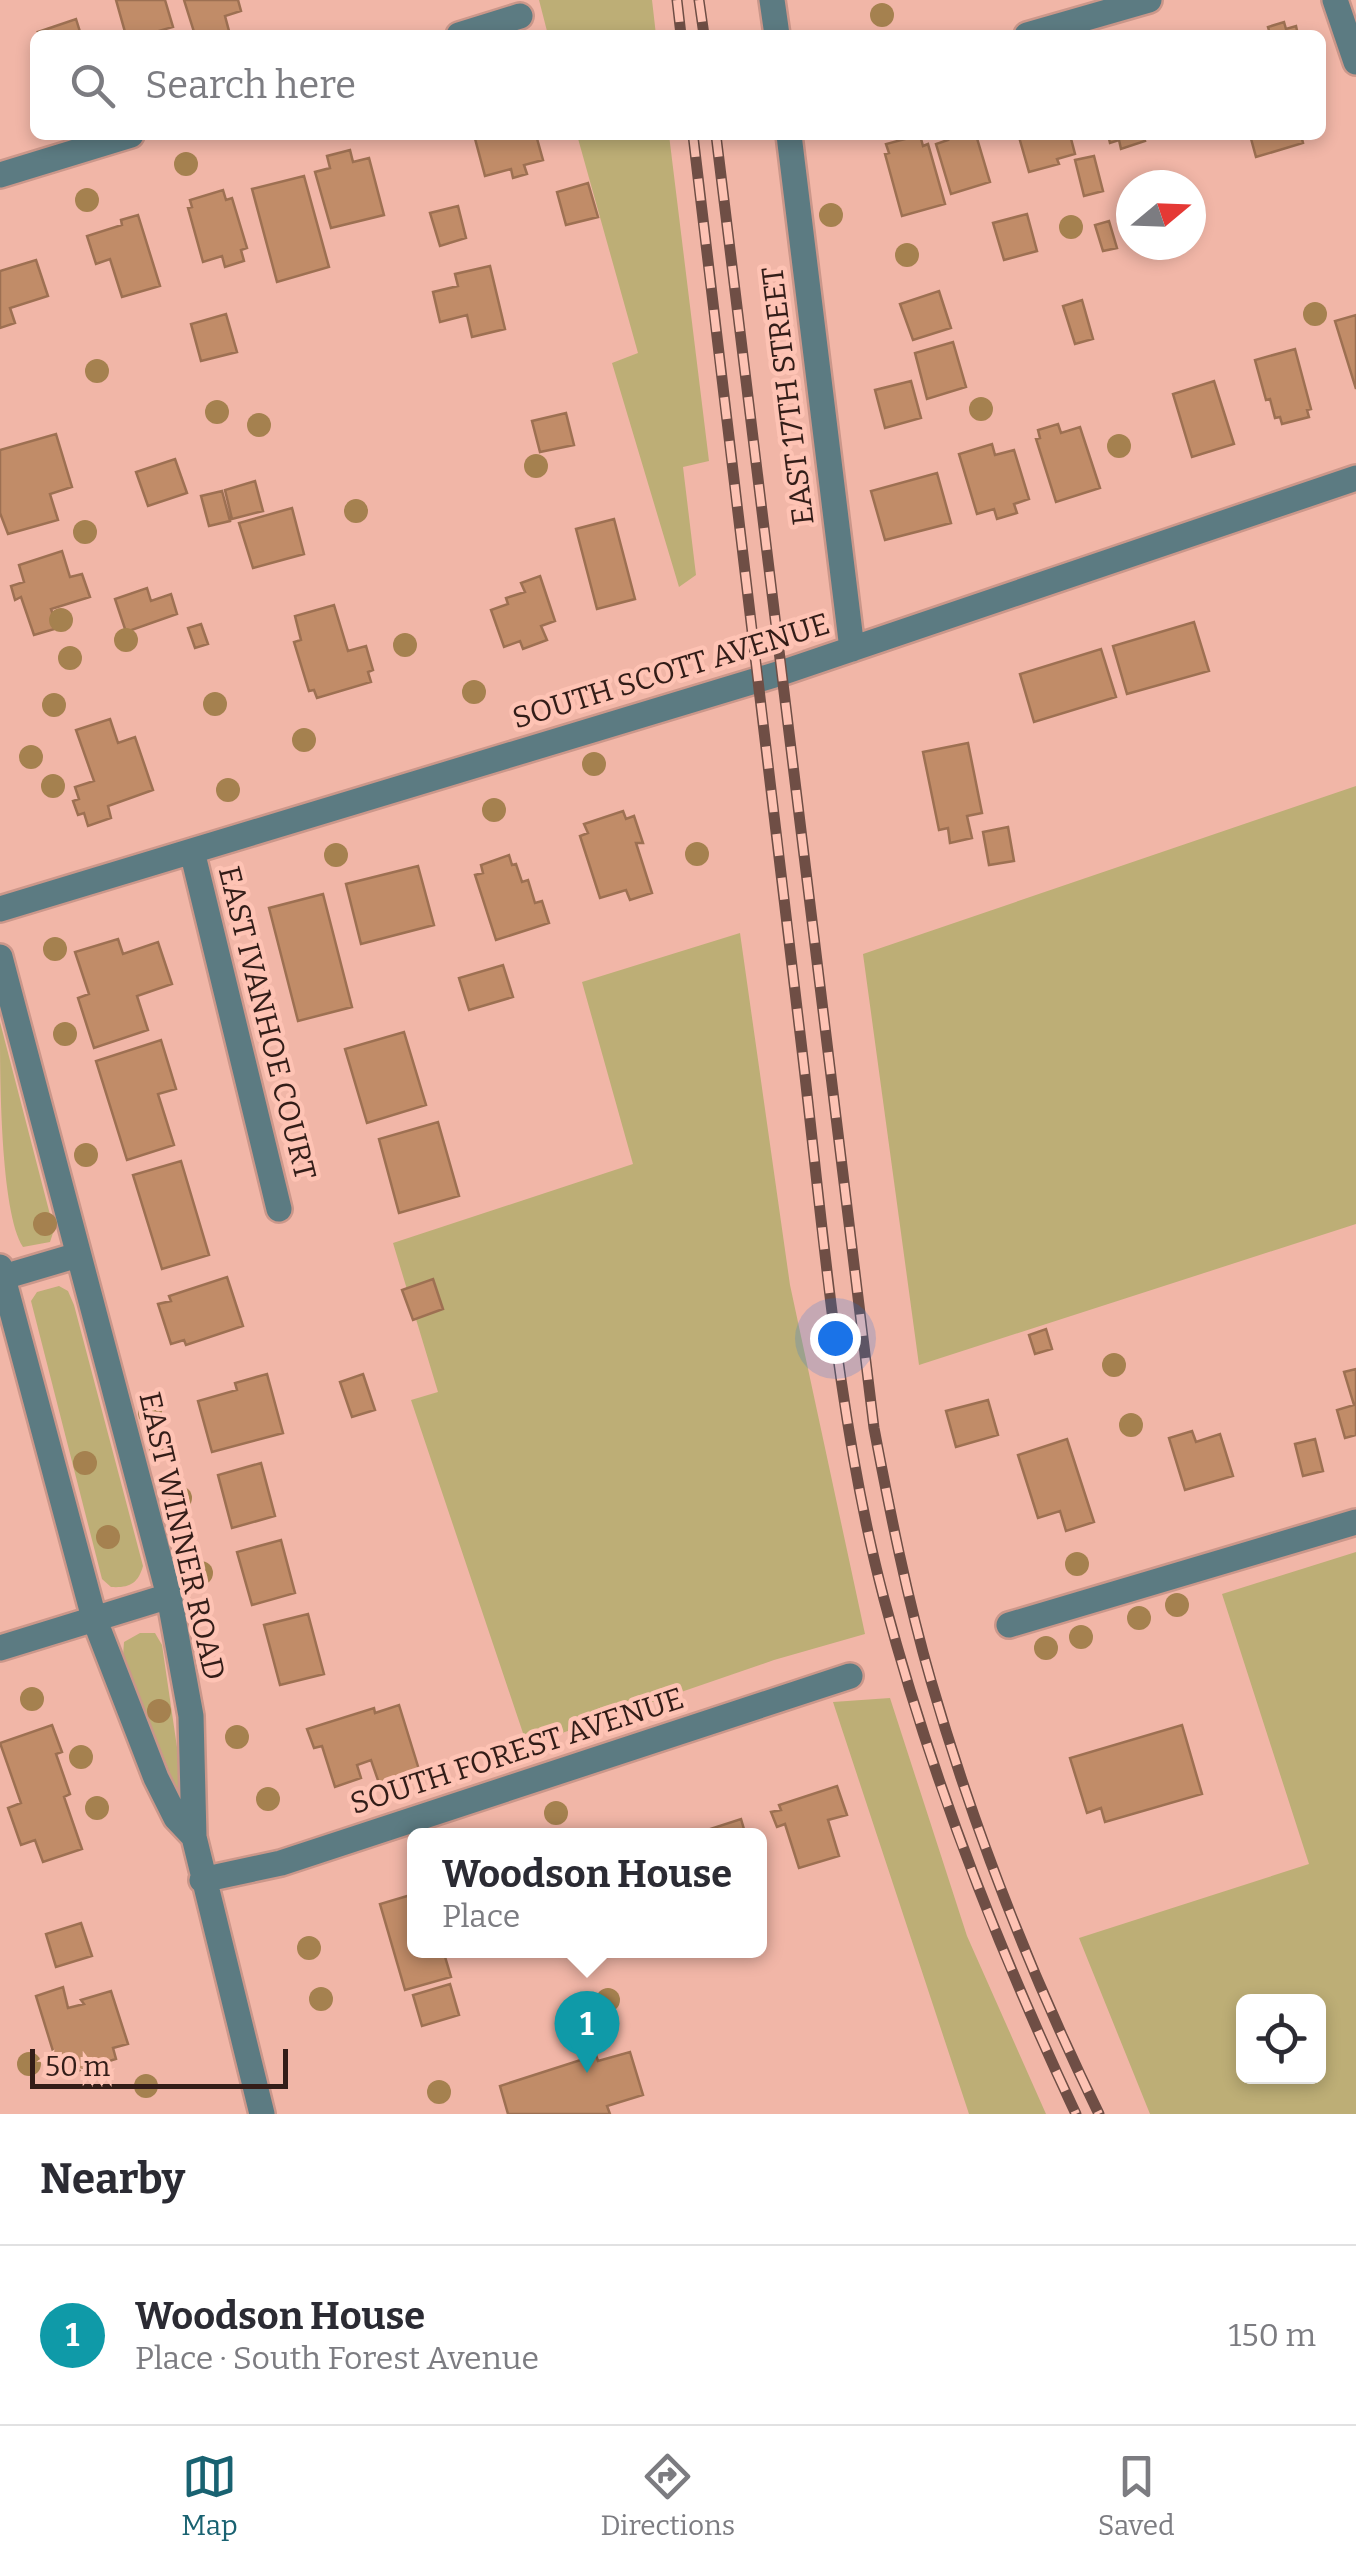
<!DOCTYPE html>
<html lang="en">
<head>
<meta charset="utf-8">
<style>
	body { margin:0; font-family:Bitter,serif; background:#f2f2f3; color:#2b2b33 }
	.controls { position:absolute; right:30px; bottom:30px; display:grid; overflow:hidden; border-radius:15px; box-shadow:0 5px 15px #0003 }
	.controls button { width:90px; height:90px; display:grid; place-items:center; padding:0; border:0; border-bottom:2px solid #e1e1e2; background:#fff; color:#2b2b33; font:50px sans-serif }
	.compass { position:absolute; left:1116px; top:170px; width:90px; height:90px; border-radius:50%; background:#fff; box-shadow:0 5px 15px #0003; rotate:71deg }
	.scale { position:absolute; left:30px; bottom:25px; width:258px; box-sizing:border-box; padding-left:10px; border:5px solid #331d18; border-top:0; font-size:28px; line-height:35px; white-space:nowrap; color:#331d18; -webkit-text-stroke:8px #fec3b4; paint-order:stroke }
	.you { position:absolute; left:835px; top:1338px; width:35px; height:35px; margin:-25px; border:8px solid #fff; border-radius:50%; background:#1a73e8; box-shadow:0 0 0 15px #1a73e833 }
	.badge { display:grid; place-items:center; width:65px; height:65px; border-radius:50%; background:#196271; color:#fff; font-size:32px; font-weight:700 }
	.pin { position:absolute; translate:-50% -82px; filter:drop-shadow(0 2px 5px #0008) }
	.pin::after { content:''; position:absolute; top:52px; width:35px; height:30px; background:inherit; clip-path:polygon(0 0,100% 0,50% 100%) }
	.popup { position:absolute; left:407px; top:1828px; width:360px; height:130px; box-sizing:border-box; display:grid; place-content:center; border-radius:15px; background:#fff; filter:drop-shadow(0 2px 8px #0005); font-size:32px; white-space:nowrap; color:#7c7c81 }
	.popup b { font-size:38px; color:#2b2b33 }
	.popup::after { content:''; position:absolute; left:50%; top:100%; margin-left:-20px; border:20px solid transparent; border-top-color:#fff }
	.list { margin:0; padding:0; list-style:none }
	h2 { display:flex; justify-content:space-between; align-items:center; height:130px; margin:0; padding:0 40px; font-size:42px }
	h2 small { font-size:32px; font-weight:400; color:#7c7c81 }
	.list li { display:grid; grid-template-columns:65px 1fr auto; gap:30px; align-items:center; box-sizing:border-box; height:180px; padding:0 40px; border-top:2px solid #e1e1e2 }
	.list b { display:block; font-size:38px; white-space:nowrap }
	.list p { margin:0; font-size:32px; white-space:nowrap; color:#7c7c81 }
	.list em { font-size:32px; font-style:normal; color:#7c7c81 }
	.icon { flex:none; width:55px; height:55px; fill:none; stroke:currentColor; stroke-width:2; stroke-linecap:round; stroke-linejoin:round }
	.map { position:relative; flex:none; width:1356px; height:2114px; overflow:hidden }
	.search { position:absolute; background:#fff; box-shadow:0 5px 15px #0003; left:30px; right:30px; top:30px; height:110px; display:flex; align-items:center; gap:25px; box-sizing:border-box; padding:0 35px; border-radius:15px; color:#7c7c81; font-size:38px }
	.sheet { height:310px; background:#fff }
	nav { display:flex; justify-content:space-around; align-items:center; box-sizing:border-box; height:140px; border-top:2px solid #e1e1e2; background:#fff; font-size:28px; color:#7c7c81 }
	nav a { display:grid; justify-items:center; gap:5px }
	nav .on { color:#196271 }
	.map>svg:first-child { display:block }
</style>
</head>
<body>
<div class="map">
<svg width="1356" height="2114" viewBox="0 0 1356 2114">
	<rect width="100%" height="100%" fill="#f1b6a7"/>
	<path fill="#bdae76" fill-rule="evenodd" d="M 539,0 L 652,0 L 656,35 L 548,35 Z
		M 577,135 L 669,135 L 709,461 L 683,467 L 696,575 L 679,587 L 612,363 L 638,353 Z
		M 1356,786 L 1356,1224 L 919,1365 L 863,954 Z
		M 740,933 L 790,1285 L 865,1634 L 774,1660 L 527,1745 L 411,1400 L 438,1392 L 393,1243 L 633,1164 L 582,982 Z
		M 0,1022 L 54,1230 L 50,1242 L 23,1247 C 0,1211 0,1074 0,1022 Z
		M 59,1286 L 68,1291 L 74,1305 L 143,1566 C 138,1584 129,1588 111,1587 L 102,1579 L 31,1301 L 37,1292 Z
		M 1356,1552 L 1356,2114 L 1150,2114 L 1079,1938 L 1309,1864 L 1222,1594 ZM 1244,2001 L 1318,2001 L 1318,2076 L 1244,2076 Z
		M 140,1633 L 155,1633 L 162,1645 L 183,1788 L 177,1791 L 123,1656 L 124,1642 Z
		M 890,1698 L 967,1936 L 1046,2114 L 969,2114 L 833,1702 Z"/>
	<path fill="#c18c68" stroke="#9d7052" stroke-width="2.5" d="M 116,0 L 165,0 L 173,27 L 155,32 L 156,35 L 120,35 L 125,32 Z
		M 184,0 L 238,0 L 241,11 L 225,16 L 229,31 L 215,35 L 195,35 Z
		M 76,19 L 81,35 L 40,35 L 38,32 Z
		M 1284,22 L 1286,29 L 1296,26 L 1298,35 L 1266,35 L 1270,34 L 1268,27 Z
		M 474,135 L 536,135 L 543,160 L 524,165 L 527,174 L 513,178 L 511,169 L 485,176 Z
		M 920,135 L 923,146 L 928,144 L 945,204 L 902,216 L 885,154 L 889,153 L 886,144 Z
		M 946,135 L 976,135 L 990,182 L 951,194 L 936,144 L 948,140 Z
		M 1027,135 L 1070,135 L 1075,154 L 1057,159 L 1059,164 L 1029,172 L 1019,137 Z
		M 1108,135 L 1143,135 L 1145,141 L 1121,149 L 1119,140 L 1110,143 Z
		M 1250,135 L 1301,135 L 1303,143 L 1256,157 Z
		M 350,150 L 353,162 L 369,158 L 384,215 L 331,228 L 315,172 L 330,168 L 327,156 Z
		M 1094,156 L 1103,191 L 1084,196 L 1075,160 Z
		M 304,176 L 329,267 L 277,282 L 252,189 Z
		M 588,183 L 598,217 L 566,225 L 557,192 Z
		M 223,190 L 226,200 L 232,198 L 247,248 L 241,250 L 244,261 L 225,267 L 222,256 L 203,262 L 188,208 L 192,207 L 190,200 Z
		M 458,206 L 466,238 L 440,246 L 430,213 Z
		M 1027,214 L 1037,251 L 1004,260 L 993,223 Z
		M 138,215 L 160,286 L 122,297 L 110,259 L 96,264 L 87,236 L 122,225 L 121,220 Z
		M 1109,221 L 1117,248 L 1103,251 L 1095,225 Z
		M 36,260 L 48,296 L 10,308 L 15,323 L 0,328 L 0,271 Z
		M 490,266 L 505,329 L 472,337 L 467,315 L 440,322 L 433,292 L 458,286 L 455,274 Z
		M 939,291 L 951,328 L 913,340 L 900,304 Z
		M 1082,300 L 1093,339 L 1075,344 L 1063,306 Z
		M 226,314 L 237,352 L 201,361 L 191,324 Z
		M 1356,315 L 1356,389 L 1335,321 Z
		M 953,342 L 966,387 L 927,399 L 915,353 Z
		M 1295,349 L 1311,409 L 1307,410 L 1309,417 L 1282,424 L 1280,417 L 1275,418 L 1270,399 L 1266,400 L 1255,360 Z
		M 911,381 L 921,418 L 885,428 L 875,390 Z
		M 1214,381 L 1234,444 L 1192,457 L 1173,394 Z
		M 566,413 L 574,445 L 540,452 L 532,421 Z
		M 1058,424 L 1061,433 L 1080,427 L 1100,488 L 1056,502 L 1036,439 L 1040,438 L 1038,430 Z
		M 56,434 L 72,487 L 50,494 L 58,520 L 8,534 L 0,513 L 0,450 Z
		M 992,444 L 995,455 L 1014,450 L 1029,499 L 1014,504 L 1017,513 L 997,519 L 994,509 L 977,514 L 959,454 Z
		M 175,459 L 187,493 L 148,506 L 136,472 Z
		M 937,473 L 951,523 L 885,540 L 871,491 Z
		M 255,481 L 263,511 L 232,519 L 225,490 Z
		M 222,491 L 230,521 L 209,526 L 201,496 Z
		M 292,508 L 304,554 L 253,568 L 239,523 Z
		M 614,519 L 635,599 L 597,609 L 576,529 Z
		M 62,551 L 70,577 L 82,574 L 90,597 L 51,609 L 58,628 L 34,635 L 21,597 L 15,600 L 11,586 L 24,582 L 19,565 Z
		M 540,576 L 555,621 L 541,626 L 547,640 L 523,649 L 520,641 L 504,647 L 491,610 L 508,604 L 506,598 L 525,592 L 521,583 Z
		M 147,588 L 151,601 L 171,594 L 177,614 L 126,632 L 115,599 Z
		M 334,605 L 348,651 L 366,646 L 373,670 L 368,672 L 371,682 L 317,698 L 314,690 L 309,691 L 294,642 L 301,640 L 295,616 Z
		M 1194,622 L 1209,671 L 1127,694 L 1113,646 Z
		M 201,624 L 208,644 L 195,648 L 188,628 Z
		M 1101,649 L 1116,697 L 1034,722 L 1020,674 Z
		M 110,719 L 118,743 L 135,737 L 153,790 L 108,806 L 111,818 L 88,826 L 84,813 L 78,815 L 73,801 L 79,799 L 75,787 L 94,781 L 76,730 Z
		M 968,743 L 982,813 L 967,816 L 972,838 L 950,843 L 948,828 L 939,830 L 923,752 Z
		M 623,811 L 626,819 L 634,816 L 643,843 L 636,843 L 652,893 L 630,900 L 626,890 L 600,898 L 580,836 L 588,833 L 584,824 Z
		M 1008,827 L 1014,861 L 989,865 L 983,832 Z
		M 509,855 L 512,865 L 516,864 L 522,882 L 528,880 L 535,903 L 542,901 L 549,923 L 496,940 L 475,875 L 483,873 L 481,865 Z
		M 418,866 L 434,925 L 361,944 L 346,884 Z
		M 323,894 L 352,1007 L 298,1021 L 269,908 Z
		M 118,939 L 123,954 L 158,942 L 172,984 L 137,996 L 148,1030 L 94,1048 L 78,998 L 89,994 L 75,952 Z
		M 503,965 L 513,997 L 469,1010 L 459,978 Z
		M 404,1032 L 426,1105 L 367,1123 L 345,1049 Z
		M 161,1040 L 176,1089 L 158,1094 L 174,1145 L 127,1160 L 96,1061 Z
		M 438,1122 L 459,1196 L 399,1213 L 379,1139 Z
		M 181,1161 L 209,1255 L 162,1269 L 133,1175 Z
		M 227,1277 L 243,1326 L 186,1345 L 184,1340 L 171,1344 L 158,1304 L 171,1301 L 169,1296 Z
		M 433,1279 L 443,1309 L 413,1320 L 402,1290 Z
		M 1046,1329 L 1052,1349 L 1035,1354 L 1029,1335 Z
		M 1356,1369 L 1356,1435 L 1345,1438 L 1337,1410 L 1354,1405 L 1344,1372 Z
		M 267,1374 L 283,1433 L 212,1452 L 198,1401 L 237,1390 L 235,1383 Z
		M 363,1374 L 375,1410 L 352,1417 L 340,1382 Z
		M 988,1400 L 998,1435 L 956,1447 L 946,1411 Z
		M 1192,1431 L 1196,1442 L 1220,1434 L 1233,1476 L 1185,1490 L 1169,1438 Z
		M 1067,1439 L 1094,1522 L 1066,1531 L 1060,1511 L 1038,1518 L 1018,1455 Z
		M 1315,1439 L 1323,1471 L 1303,1476 L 1295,1444 Z
		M 261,1463 L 275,1516 L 232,1528 L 218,1475 Z
		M 281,1540 L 295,1593 L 252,1605 L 237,1552 Z
		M 308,1614 L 324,1674 L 280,1685 L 264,1625 Z
		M 399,1705 L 420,1773 L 380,1786 L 371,1760 L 357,1765 L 361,1778 L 335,1787 L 322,1746 L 314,1748 L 307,1729 L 374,1708 L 375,1713 Z
		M 52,1725 L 62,1752 L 56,1754 L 70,1794 L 64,1797 L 82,1849 L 43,1862 L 35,1840 L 21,1845 L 8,1808 L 21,1803 L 0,1743 Z
		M 1182,1725 L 1202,1794 L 1105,1822 L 1101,1808 L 1087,1813 L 1070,1758 Z
		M 837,1786 L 847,1815 L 828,1820 L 839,1856 L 799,1868 L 785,1824 L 777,1827 L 771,1812 L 781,1810 L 779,1805 Z
		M 741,1819 L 746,1836 L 706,1836 L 704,1831 Z
		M 414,1894 L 414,1950 L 443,1950 L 451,1977 L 405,1990 L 380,1904 Z
		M 81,1923 L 92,1956 L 56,1967 L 46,1934 Z
		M 450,1984 L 459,2015 L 422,2026 L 413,1995 Z
		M 63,1987 L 68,2008 L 84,2004 L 81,2000 L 111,1991 L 128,2044 L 113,2048 L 116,2059 L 74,2072 L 70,2060 L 57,2064 L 36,1996 Z
		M 630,2052 L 643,2095 L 607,2106 L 610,2114 L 508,2114 L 500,2086 L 596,2055 L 598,2061 Z"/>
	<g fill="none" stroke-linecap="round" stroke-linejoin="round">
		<g stroke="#cb978a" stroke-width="30">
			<path id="minor" d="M 772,0 L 777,35
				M 1335,0 L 1356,62
				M 459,35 L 520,16
				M 1027,35 L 1149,0
				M 789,135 L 852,649
				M 0,175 L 131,135
				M 192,851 L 279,1209
				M 0,909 L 781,673 L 1356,478
				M 0,957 L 169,1596 L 191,1716 L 194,1837 L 262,2114
				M 0,1267 L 94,1618 L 156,1778 L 176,1818 L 194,1837
				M 0,1278 L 78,1255
				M 1009,1625 L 1356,1522
				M 0,1648 L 169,1596
				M 202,1880 L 281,1863 L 850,1676"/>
		</g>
		<use href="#minor" stroke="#5c7b82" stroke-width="25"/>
		<g stroke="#6f4e45" stroke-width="11">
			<path id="rail" d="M 677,0 L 681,35
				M 699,0 L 704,35
				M 693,135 C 728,432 764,728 799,1025 C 822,1212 836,1417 884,1599 C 931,1777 997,1947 1076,2114
				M 716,135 L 874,1428 C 890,1512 907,1598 931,1681 C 974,1830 1031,1975 1099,2114"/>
		</g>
		<use href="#rail" stroke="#fec3b4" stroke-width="8" stroke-dasharray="22" stroke-linecap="butt"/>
	</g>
	<g fill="#a5814f">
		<circle cx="882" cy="15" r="12"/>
		<circle cx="186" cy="164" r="12"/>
		<circle cx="87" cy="200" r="12"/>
		<circle cx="831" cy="215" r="12"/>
		<circle cx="1071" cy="227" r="12"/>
		<circle cx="907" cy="255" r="12"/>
		<circle cx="1315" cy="314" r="12"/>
		<circle cx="97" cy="371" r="12"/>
		<circle cx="981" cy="409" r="12"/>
		<circle cx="217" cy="412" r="12"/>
		<circle cx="259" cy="425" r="12"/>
		<circle cx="1119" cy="446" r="12"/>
		<circle cx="536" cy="466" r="12"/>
		<circle cx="356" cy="511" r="12"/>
		<circle cx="85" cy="532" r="12"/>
		<circle cx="61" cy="620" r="12"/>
		<circle cx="126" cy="640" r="12"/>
		<circle cx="405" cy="645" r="12"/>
		<circle cx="70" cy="658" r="12"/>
		<circle cx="474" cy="692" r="12"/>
		<circle cx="215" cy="704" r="12"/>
		<circle cx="54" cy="705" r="12"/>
		<circle cx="304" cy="740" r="12"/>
		<circle cx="31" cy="757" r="12"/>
		<circle cx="594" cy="764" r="12"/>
		<circle cx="53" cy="786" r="12"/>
		<circle cx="228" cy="790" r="12"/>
		<circle cx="494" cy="810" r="12"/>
		<circle cx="697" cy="854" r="12"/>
		<circle cx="336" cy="855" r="12"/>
		<circle cx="55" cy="949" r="12"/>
		<circle cx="65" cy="1034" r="12"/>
		<circle cx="86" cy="1155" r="12"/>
		<circle cx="45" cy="1224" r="12"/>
		<circle cx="1114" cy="1365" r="12"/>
		<circle cx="150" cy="1413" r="12"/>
		<circle cx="1131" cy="1425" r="12"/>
		<circle cx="161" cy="1449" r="12"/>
		<circle cx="85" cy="1463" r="12"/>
		<circle cx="180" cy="1498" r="12"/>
		<circle cx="108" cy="1537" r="12"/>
		<circle cx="1077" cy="1564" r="12"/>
		<circle cx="201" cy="1573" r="12"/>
		<circle cx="1177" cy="1605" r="12"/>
		<circle cx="1139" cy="1618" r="12"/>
		<circle cx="1081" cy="1637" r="12"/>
		<circle cx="1046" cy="1648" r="12"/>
		<circle cx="32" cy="1699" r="12"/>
		<circle cx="159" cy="1711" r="12"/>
		<circle cx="237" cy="1737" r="12"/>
		<circle cx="81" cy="1757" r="12"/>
		<circle cx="268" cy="1799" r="12"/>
		<circle cx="97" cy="1808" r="12"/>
		<circle cx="556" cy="1813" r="12"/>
		<circle cx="309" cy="1948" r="12"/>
		<circle cx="321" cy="1999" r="12"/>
		<circle cx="608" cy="2000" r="12"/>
		<circle cx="29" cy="2064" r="12"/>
		<circle cx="146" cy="2086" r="12"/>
		<circle cx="439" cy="2092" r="12"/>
	</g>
	<g text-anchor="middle" stroke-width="9" stroke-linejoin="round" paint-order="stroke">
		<g font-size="30" fill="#331d18" stroke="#fec3b4">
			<text transform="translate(788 396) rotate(-97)" y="10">EAST 17TH STREET</text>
			<text transform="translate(671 671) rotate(-17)" y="10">SOUTH SCOTT AVENUE</text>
			<text transform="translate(267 1023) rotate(76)" y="10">EAST IVANHOE COURT</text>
			<text transform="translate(182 1536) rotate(77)" y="10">EAST WINNER ROAD</text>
			<text transform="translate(517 1751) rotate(-18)" y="10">SOUTH FOREST AVENUE</text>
		</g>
	</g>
</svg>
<div class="controls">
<button><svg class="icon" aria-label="locate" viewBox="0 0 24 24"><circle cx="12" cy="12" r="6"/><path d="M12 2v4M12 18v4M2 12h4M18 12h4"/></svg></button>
</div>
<svg class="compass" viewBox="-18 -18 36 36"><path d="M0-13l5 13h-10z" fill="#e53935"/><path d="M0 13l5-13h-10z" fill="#7c7c81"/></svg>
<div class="scale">50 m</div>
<div class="you"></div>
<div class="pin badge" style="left:587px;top:2073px;background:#0f9aa8">1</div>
<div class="popup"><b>Woodson House</b>Place</div>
<div class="search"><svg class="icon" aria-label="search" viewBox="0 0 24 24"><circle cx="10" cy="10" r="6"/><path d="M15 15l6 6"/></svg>Search here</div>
</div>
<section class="sheet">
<h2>Nearby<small></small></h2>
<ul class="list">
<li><span class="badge" style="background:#0f9aa8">1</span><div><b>Woodson House</b><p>Place · South Forest Avenue</p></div><em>150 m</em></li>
</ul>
</section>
<nav>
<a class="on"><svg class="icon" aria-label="map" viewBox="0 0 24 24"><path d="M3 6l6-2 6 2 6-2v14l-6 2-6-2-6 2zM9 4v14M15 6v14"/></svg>Map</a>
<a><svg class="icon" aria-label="directions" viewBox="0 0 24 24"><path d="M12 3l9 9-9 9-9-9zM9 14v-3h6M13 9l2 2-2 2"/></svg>Directions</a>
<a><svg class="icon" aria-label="saved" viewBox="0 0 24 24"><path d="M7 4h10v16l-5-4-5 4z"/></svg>Saved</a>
</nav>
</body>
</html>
